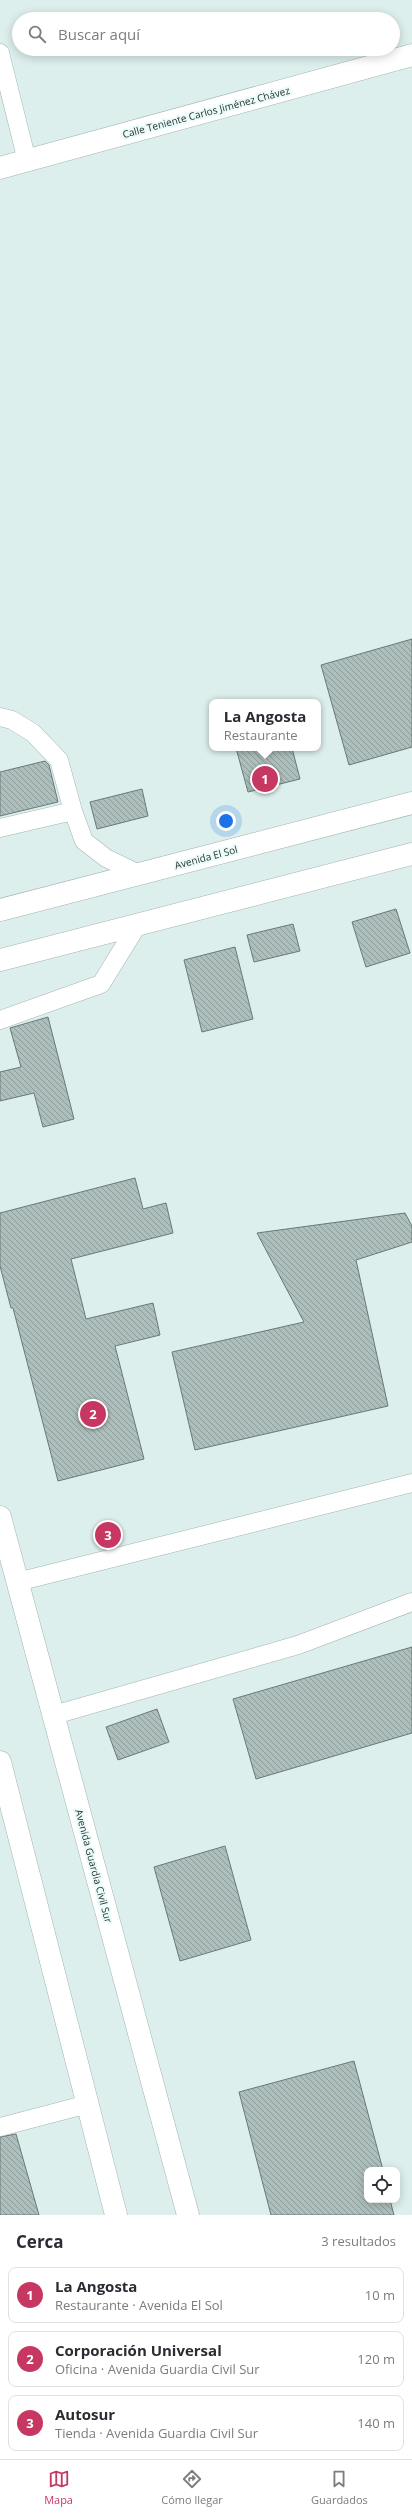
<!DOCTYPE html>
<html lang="es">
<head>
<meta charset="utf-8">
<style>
	body { margin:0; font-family:"Open Sans",sans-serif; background:#f2f2f3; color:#2b2b33 }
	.controls { position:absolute; right:12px; bottom:12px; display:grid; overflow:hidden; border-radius:8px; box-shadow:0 2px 10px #0003 }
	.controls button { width:36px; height:36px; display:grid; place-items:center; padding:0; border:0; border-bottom:1px solid #e1e1e2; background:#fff; color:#2b2b33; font:20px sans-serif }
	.you { position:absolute; left:226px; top:821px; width:14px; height:14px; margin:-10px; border:3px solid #fff; border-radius:50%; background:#1a73e8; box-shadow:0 0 0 6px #1a73e833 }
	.badge { display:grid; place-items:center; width:26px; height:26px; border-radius:50%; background:#c63862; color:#fff; font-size:13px; font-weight:700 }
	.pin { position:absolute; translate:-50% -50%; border:2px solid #fff; box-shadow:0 1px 4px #0006 }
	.popup { position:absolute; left:209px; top:699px; width:112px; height:52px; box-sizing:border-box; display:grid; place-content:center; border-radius:8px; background:#fff; filter:drop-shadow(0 1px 3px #0005); font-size:13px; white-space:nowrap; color:#7c7c81 }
	.popup b { font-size:15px; color:#2b2b33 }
	.popup::after { content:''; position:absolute; left:50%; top:100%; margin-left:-8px; border:8px solid transparent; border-top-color:#fff }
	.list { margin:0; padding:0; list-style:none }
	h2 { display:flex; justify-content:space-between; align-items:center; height:52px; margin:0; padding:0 16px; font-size:17px }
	h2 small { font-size:13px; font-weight:400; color:#7c7c81 }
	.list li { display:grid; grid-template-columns:26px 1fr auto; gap:12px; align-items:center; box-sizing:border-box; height:56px; margin:0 8px 8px; padding:0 8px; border:1px solid #e1e1e2; border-radius:8px }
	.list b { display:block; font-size:15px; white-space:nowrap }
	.list p { margin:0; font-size:13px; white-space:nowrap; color:#7c7c81 }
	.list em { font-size:13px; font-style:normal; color:#7c7c81 }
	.icon { flex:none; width:22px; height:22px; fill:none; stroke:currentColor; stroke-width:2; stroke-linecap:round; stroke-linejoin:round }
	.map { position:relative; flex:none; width:412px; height:2215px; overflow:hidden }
	.search { position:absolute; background:#fff; box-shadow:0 2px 10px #0003; left:12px; right:12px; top:12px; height:44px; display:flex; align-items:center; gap:10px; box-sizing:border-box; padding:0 14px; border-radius:22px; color:#7c7c81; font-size:15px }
	.sheet { height:244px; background:#fff }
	nav { display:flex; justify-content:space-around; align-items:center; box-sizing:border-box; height:56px; border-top:1px solid #e1e1e2; background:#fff; font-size:11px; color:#7c7c81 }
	nav a { display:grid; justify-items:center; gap:2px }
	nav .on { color:#c63862 }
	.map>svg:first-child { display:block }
</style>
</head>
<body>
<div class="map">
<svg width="412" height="2215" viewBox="0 0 412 2215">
	<defs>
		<pattern id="building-back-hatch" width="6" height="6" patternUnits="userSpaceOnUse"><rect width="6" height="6" fill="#adbfbc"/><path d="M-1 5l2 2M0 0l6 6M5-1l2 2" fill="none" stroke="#8d9c99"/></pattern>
	</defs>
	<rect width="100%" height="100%" fill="#dcefec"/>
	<path fill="url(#building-back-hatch)" stroke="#697977" d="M 412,639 L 412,747 L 349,765 L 321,665 Z
		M 236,748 L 292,748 L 300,779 L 248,792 Z
		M 45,761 L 49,765 L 58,802 L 0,816 L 0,772 Z
		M 142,789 L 148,816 L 97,829 L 90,802 Z
		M 396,909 L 410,953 L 366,967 L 352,922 Z
		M 293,924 L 300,951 L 254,962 L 247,935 Z
		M 235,947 L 253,1019 L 202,1032 L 184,960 Z
		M 48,1017 L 74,1119 L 43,1127 L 34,1093 L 0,1101 L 0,1072 L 21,1067 L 10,1028 Z
		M 135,1178 L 143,1209 L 166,1203 L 173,1233 L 71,1259 L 86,1319 L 153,1303 L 160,1335 L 115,1346 L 144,1459 L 58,1481 L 13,1308 L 11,1308 L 0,1266 L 0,1213 Z
		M 405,1213 L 412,1226 L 412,1242 L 356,1260 L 388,1406 L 195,1450 L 172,1352 L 304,1322 L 257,1233 Z
		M 412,1647 L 412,1733 L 256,1779 L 233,1699 Z
		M 157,1709 L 169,1742 L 118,1760 L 106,1727 Z
		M 225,1846 L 251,1940 L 180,1961 L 154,1867 Z
		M 354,2061 L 383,2170 L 367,2170 L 367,2200 L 390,2200 L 394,2215 L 271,2215 L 239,2092 Z
		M 16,2134 L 39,2215 L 0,2215 L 0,2137 Z"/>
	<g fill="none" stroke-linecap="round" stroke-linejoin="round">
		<g stroke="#a3b4b2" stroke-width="19">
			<path id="lane" d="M 0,53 L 27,161
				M 0,717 L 12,720 L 33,733 L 59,760 L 73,811 L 84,841 L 106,858 L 139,874
				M 0,828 L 73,811
				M 0,1020 L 101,984 L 138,924
				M 17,1582 L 412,1483
				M 54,1715 L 298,1645 L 412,1602
				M 0,2127 L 88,2104"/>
		</g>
		<g stroke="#a3b4b2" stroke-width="23">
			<path id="street" d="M 0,168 L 412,55"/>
		</g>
		<g stroke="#a3b4b2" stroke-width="23">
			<path id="secondary" d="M 0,910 L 412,803
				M 0,960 L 412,854
				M 0,1517 L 188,2215
				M 0,1762 L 116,2215"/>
		</g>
		<use href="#lane" stroke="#fff" stroke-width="18"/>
		<use href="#street" stroke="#fff" stroke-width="22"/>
		<use href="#secondary" stroke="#fff" stroke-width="22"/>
	</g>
	<g text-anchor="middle" stroke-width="4" stroke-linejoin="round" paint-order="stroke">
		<g font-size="10" fill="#2c3332" stroke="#eafcfa">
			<text transform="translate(206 112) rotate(-15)" y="4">Calle Teniente Carlos Jiménez Chávez</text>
			<text transform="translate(206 857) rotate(-15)" y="4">Avenida El Sol</text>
			<text transform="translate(94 1866) rotate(75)" y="4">Avenida Guardia Civil Sur</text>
		</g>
	</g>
</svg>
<div class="controls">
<button><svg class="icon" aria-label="locate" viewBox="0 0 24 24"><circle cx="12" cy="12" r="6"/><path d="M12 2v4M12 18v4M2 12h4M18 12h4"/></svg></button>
</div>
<div class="you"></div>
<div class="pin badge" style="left:265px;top:779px">1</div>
<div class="popup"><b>La Angosta</b>Restaurante</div>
<div class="pin badge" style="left:93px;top:1414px">2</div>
<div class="pin badge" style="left:108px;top:1535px">3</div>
<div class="search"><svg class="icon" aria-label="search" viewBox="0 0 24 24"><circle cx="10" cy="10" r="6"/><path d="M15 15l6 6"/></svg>Buscar aquí</div>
</div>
<section class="sheet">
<h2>Cerca<small>3 resultados</small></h2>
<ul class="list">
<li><span class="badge">1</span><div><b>La Angosta</b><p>Restaurante · Avenida El Sol</p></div><em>10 m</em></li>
<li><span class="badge">2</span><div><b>Corporación Universal</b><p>Oficina · Avenida Guardia Civil Sur</p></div><em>120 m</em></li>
<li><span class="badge">3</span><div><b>Autosur</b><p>Tienda · Avenida Guardia Civil Sur</p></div><em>140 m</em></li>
</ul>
</section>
<nav>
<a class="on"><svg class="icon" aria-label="map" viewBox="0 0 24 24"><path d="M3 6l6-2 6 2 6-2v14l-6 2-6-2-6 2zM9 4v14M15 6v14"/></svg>Mapa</a>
<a><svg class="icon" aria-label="directions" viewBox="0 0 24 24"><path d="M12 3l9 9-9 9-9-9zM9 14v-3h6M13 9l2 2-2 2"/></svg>Cómo llegar</a>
<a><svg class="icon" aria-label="saved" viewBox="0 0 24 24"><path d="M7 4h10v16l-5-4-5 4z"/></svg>Guardados</a>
</nav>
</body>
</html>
